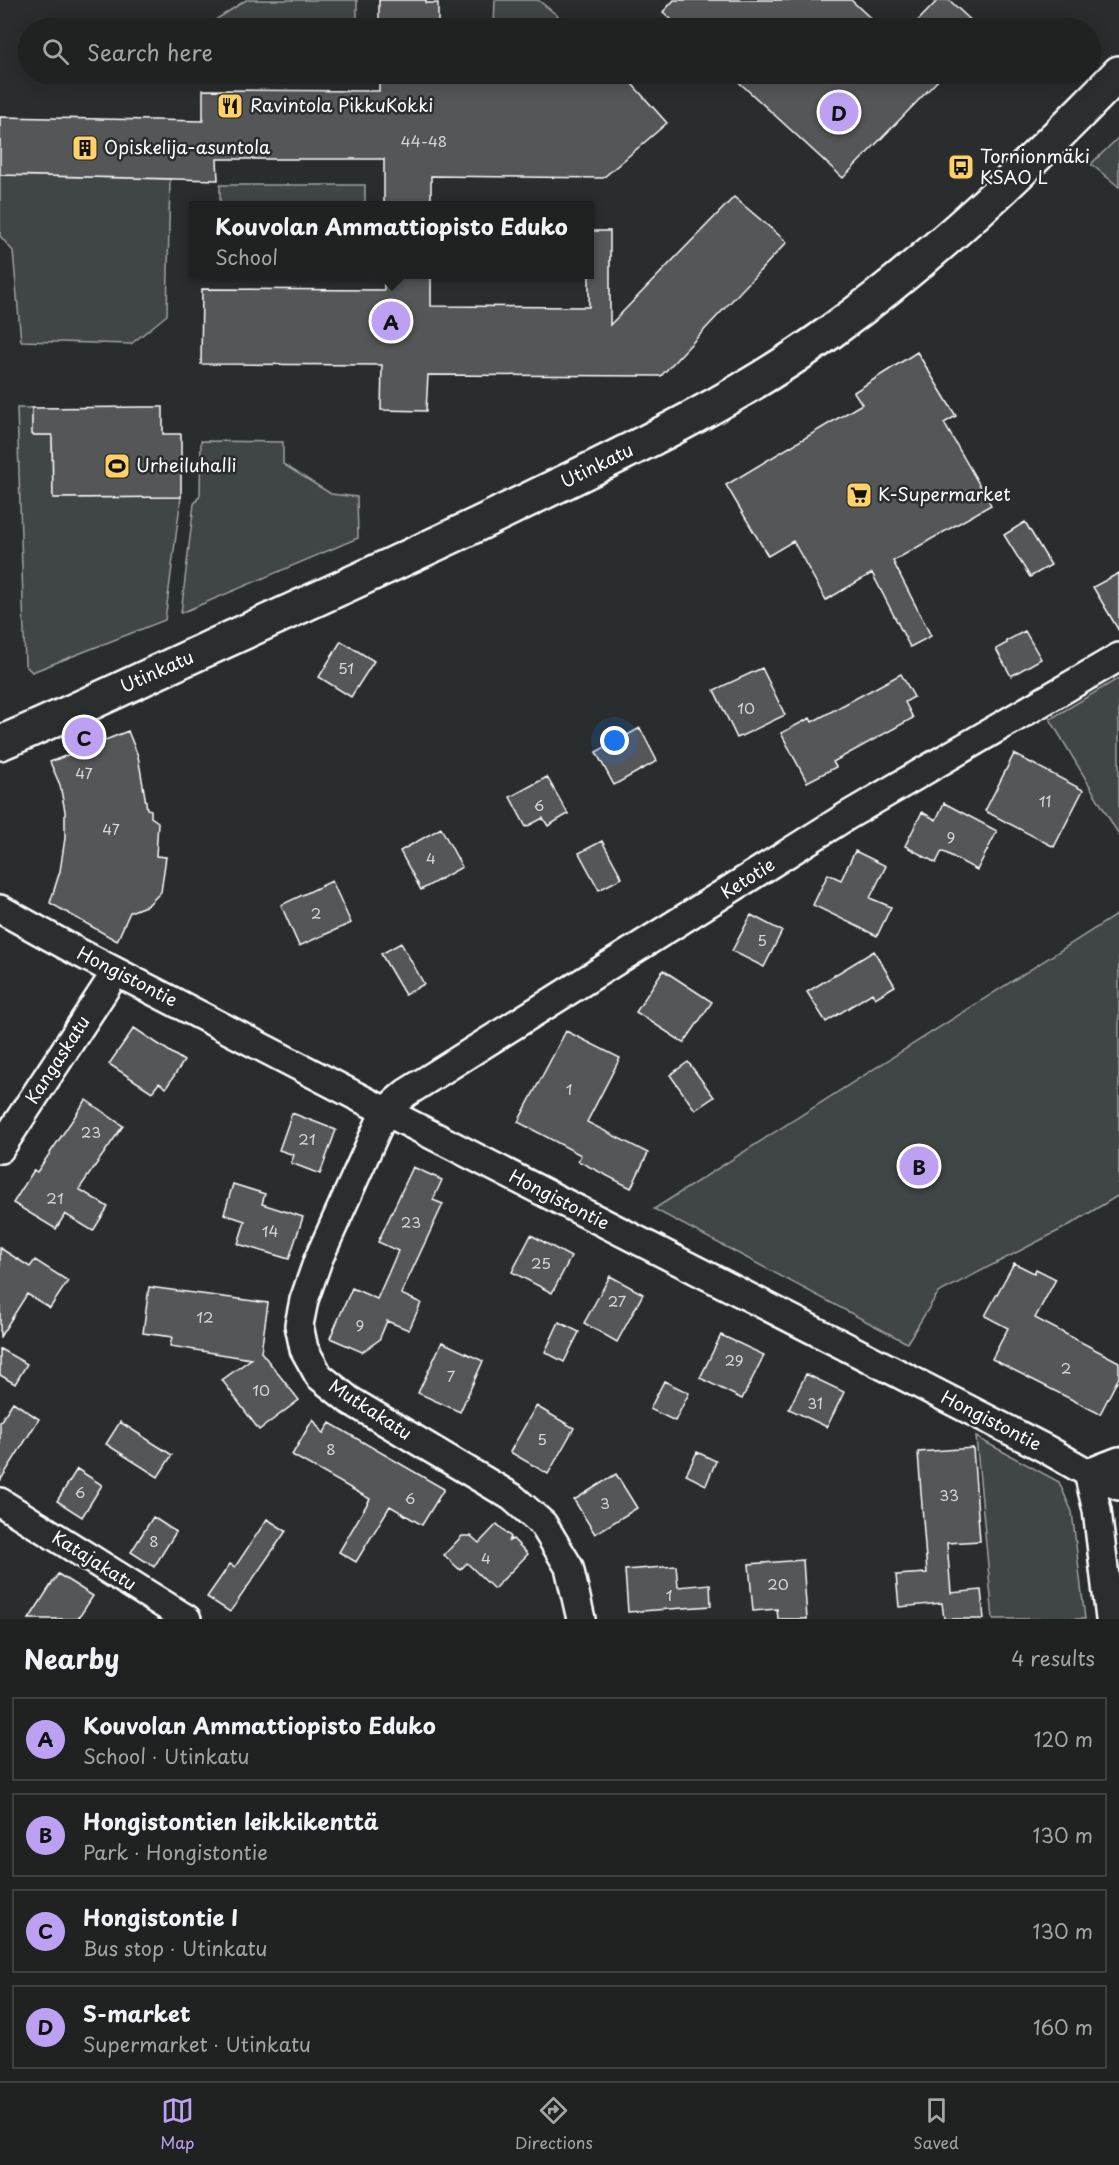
<!DOCTYPE html>
<html lang="en">
<head>
<meta charset="utf-8">
<style>
	body { margin:0; font-family:"Playpen Sans",sans-serif; background:#282a2a; color:#f1f3f6 }
	.you { position:absolute; left:615px; top:741px; width:21px; height:21px; margin:-15px; border:4px solid #fff; border-radius:50%; background:#1a73e8; box-shadow:0 0 0 9px #1a73e833 }
	.badge { display:grid; place-items:center; width:39px; height:39px; border-radius:50%; background:#bca0f2; color:#111; font-size:20px; font-weight:700 }
	.pin { position:absolute; translate:-50% -50%; border:3px solid #fff; box-shadow:0 2px 6px #0006 }
	.popup { position:absolute; left:189px; top:201px; width:405px; height:78px; box-sizing:border-box; display:grid; place-content:center; border-radius:0px; background:#202222; filter:drop-shadow(0 2px 4px #0005); font-size:20px; white-space:nowrap; color:#a2a4a5 }
	.popup b { font-size:22px; color:#f1f3f6 }
	.popup::after { content:''; position:absolute; left:50%; top:100%; margin-left:-12px; border:12px solid transparent; border-top-color:#202222 }
	.list { margin:0; padding:0; list-style:none }
	h2 { display:flex; justify-content:space-between; align-items:center; height:78px; margin:0; padding:0 24px; font-size:26px }
	h2 small { font-size:20px; font-weight:400; color:#a2a4a5 }
	.list li { display:grid; grid-template-columns:39px 1fr auto; gap:18px; align-items:center; box-sizing:border-box; height:84px; margin:0 12px 12px; padding:0 12px; border:2px solid #3d3f40; border-radius:0px }
	.list b { display:block; font-size:22px; white-space:nowrap }
	.list p { margin:0; font-size:20px; white-space:nowrap; color:#a2a4a5 }
	.list em { font-size:20px; font-style:normal; color:#a2a4a5 }
	.icon { flex:none; width:33px; height:33px; fill:none; stroke:currentColor; stroke-width:2; stroke-linecap:round; stroke-linejoin:round }
	.map { position:relative; flex:none; width:1119px; height:1619px; overflow:hidden }
	.search { position:absolute; background:#202222; box-shadow:0 3px 15px #0003; left:18px; right:18px; top:18px; height:66px; display:flex; align-items:center; gap:15px; box-sizing:border-box; padding:0 21px; border-radius:33px; color:#a2a4a5; font-size:22px }
	.sheet { height:462px; background:#202222 }
	nav { display:flex; justify-content:space-around; align-items:center; box-sizing:border-box; height:84px; border-top:2px solid #3d3f40; background:#202222; font-size:16px; color:#a2a4a5 }
	nav a { display:grid; justify-items:center; gap:3px }
	nav .on { color:#bca0f2 }
	.map>svg:first-child { display:block }
</style>
</head>
<body>
<div class="map">
<svg width="1119" height="1619" viewBox="0 0 1119 1619">
	<rect width="100%" height="100%" fill="#2a2d2e"/>
	<filter id="ink" filterUnits="userSpaceOnUse"><feTurbulence type="fractalNoise" baseFrequency=".0167" numOctaves="2"/><feDisplacementMap in="SourceGraphic" scale="12" xChannelSelector="R" yChannelSelector="G"/><feConvolveMatrix kernelMatrix="1 2 1 2 8 2 1 2 1" color-interpolation-filters="sRGB"/></filter>
	<g filter="url(#ink)">
		<path fill="#414445" stroke="#a0a2a2" stroke-width="1.5" d="M 246,0 L 357,0 L 357,28 L 203,28 Z
			M 495,0 L 538,0 L 573,28 L 494,28 Z
			M 1119,137 L 1119,187 L 1091,164 Z
			M 0,175 L 170,179 L 167,315 L 131,344 L 21,341 L 13,251 L 0,236 Z
			M 220,185 L 365,185 L 365,205 L 220,205 Z
			M 17,408 L 32,408 L 33,435 L 52,435 L 53,498 L 181,497 L 165,620 L 32,672 L 25,665 Z
			M 201,441 L 283,442 L 283,464 L 331,494 L 357,497 L 358,538 L 181,613 L 194,504 L 200,495 Z
			M 1119,678 L 1119,835 L 1050,719 Z
			M 1119,913 L 1119,1195 L 1066,1227 L 938,1293 L 907,1343 L 654,1209 Z
			M 976,1437 L 1059,1482 L 1072,1512 L 1085,1619 L 993,1619 Z"/>
		<path fill="#555758" stroke="#fff" stroke-width="1.5" d="M 379,0 L 426,0 L 426,3 L 438,3 L 438,28 L 379,28 Z
			M 674,0 L 851,0 L 881,28 L 681,28 L 663,12 Z
			M 938,0 L 949,0 L 979,28 L 911,28 Z
			M 379,74 L 625,76 L 667,123 L 603,178 L 431,176 L 431,206 L 384,206 L 384,159 L 217,159 L 218,180 L 0,175 L 0,117 L 203,121 L 203,90 L 379,91 Z
			M 730,74 L 944,74 L 843,178 Z
			M 734,197 L 787,242 L 661,376 L 428,375 L 426,411 L 381,410 L 382,365 L 201,364 L 202,289 L 384,290 L 384,274 L 431,274 L 431,306 L 589,307 L 589,231 L 610,231 L 610,325 Z
			M 917,352 L 956,416 L 944,423 L 991,505 L 893,561 L 931,636 L 910,647 L 872,573 L 826,600 L 793,541 L 768,556 L 726,485 L 862,404 L 854,392 Z
			M 143,407 L 163,407 L 163,434 L 181,434 L 181,497 L 53,498 L 52,435 L 32,435 L 32,408 Z
			M 1025,522 L 1051,565 L 1030,577 L 1004,535 Z
			M 1119,573 L 1119,631 L 1093,587 Z
			M 1025,631 L 1041,659 L 1011,676 L 996,649 L 1007,643 L 1006,641 Z
			M 341,641 L 374,661 L 351,697 L 319,677 Z
			M 762,668 L 785,715 L 737,738 L 714,690 Z
			M 901,674 L 914,697 L 905,702 L 913,718 L 833,762 L 836,767 L 807,782 L 781,733 L 810,718 L 812,722 Z
			M 640,728 L 657,761 L 614,785 L 596,752 Z
			M 128,731 L 138,756 L 147,809 L 151,810 L 151,817 L 158,822 L 156,856 L 166,857 L 161,892 L 148,905 L 130,912 L 117,941 L 50,903 L 60,871 L 65,838 L 65,811 L 60,785 L 50,762 Z
			M 1014,754 L 1083,790 L 1054,847 L 985,811 Z
			M 547,777 L 568,814 L 548,826 L 543,818 L 526,827 L 510,797 Z
			M 944,803 L 997,831 L 977,870 L 942,851 L 936,863 L 905,846 L 922,812 L 936,820 Z
			M 441,828 L 462,867 L 421,890 L 400,851 Z
			M 602,841 L 622,878 L 599,890 L 579,853 Z
			M 855,851 L 886,866 L 870,898 L 891,907 L 877,936 L 813,905 L 828,874 L 841,880 Z
			M 332,881 L 351,923 L 299,946 L 281,905 Z
			M 751,915 L 782,931 L 764,967 L 732,951 Z
			M 401,943 L 424,984 L 405,995 L 381,954 Z
			M 874,951 L 895,986 L 875,998 L 872,993 L 826,1022 L 807,992 Z
			M 663,970 L 712,1002 L 684,1043 L 636,1012 Z
			M 134,1028 L 184,1061 L 166,1088 L 159,1083 L 152,1092 L 109,1064 Z
			M 566,1031 L 620,1058 L 587,1122 L 648,1153 L 631,1188 L 578,1161 L 581,1155 L 518,1122 Z
			M 688,1062 L 714,1097 L 695,1110 L 670,1075 Z
			M 86,1100 L 123,1126 L 79,1189 L 108,1207 L 93,1231 L 65,1214 L 56,1229 L 13,1203 L 34,1170 L 37,1172 Z
			M 292,1113 L 336,1130 L 320,1174 L 291,1163 L 294,1155 L 279,1150 Z
			M 413,1167 L 442,1180 L 433,1200 L 443,1204 L 401,1294 L 421,1303 L 409,1330 L 387,1321 L 379,1340 L 362,1352 L 330,1338 L 352,1288 L 377,1299 L 398,1251 L 378,1242 Z
			M 233,1184 L 265,1194 L 262,1204 L 303,1217 L 289,1259 L 238,1244 L 245,1221 L 224,1214 Z
			M 531,1235 L 571,1257 L 552,1293 L 512,1272 Z
			M 0,1248 L 30,1267 L 35,1260 L 68,1281 L 50,1308 L 27,1294 L 0,1337 Z
			M 1014,1263 L 1034,1273 L 1036,1269 L 1056,1279 L 1035,1318 L 1119,1362 L 1119,1377 L 1100,1414 L 992,1359 L 1008,1328 L 985,1316 Z
			M 610,1276 L 643,1294 L 617,1342 L 584,1323 Z
			M 149,1287 L 268,1303 L 261,1352 L 299,1400 L 259,1430 L 222,1380 L 251,1359 L 170,1346 L 172,1337 L 143,1333 Z
			M 559,1322 L 579,1332 L 564,1362 L 545,1352 Z
			M 721,1335 L 764,1355 L 742,1399 L 700,1378 Z
			M 442,1342 L 483,1361 L 460,1412 L 418,1393 Z
			M 0,1349 L 27,1364 L 15,1384 L 0,1375 Z
			M 806,1374 L 844,1392 L 827,1427 L 789,1409 Z
			M 664,1381 L 689,1393 L 675,1421 L 650,1409 Z
			M 13,1402 L 39,1419 L 0,1481 L 0,1422 Z
			M 536,1406 L 574,1428 L 548,1474 L 510,1452 Z
			M 313,1419 L 323,1434 L 330,1423 L 444,1489 L 422,1525 L 390,1506 L 356,1562 L 339,1552 L 370,1499 L 292,1455 Z
			M 120,1422 L 172,1455 L 158,1477 L 106,1444 Z
			M 973,1448 L 980,1541 L 947,1543 L 951,1593 L 981,1590 L 984,1619 L 944,1619 L 942,1603 L 899,1607 L 896,1575 L 927,1573 L 918,1452 Z
			M 697,1452 L 716,1461 L 706,1485 L 686,1475 Z
			M 77,1469 L 102,1485 L 82,1517 L 57,1501 Z
			M 616,1474 L 637,1508 L 595,1534 L 574,1500 Z
			M 153,1517 L 176,1532 L 154,1567 L 131,1552 Z
			M 267,1519 L 286,1531 L 230,1612 L 207,1597 L 230,1564 L 235,1567 Z
			M 497,1524 L 511,1537 L 509,1541 L 513,1539 L 528,1554 L 494,1589 L 467,1563 L 460,1570 L 444,1555 L 462,1536 L 471,1536 L 479,1543 Z
			M 803,1560 L 807,1619 L 778,1619 L 777,1609 L 753,1611 L 749,1564 Z
			M 676,1566 L 678,1587 L 710,1584 L 711,1606 L 628,1612 L 625,1570 Z
			M 58,1574 L 93,1596 L 78,1619 L 29,1619 Z"/>
		<g fill="none" stroke-linecap="round" stroke-linejoin="round">
			<g stroke="#fff" stroke-width="32">
				<path id="street" d="M 0,909 L 74,950 L 385,1111 L 1046,1449 L 1088,1473 L 1119,1486
					M 0,1149 L 116,972
					M 0,1502 L 187,1619
					M 581,1619 L 569,1567 L 543,1524 L 512,1497 L 349,1400 L 319,1376 L 304,1349 L 299,1325 L 304,1300 L 318,1260 L 385,1111 L 406,1093 L 847,816 L 1119,657
					M 1110,1619 L 1097,1510 L 1088,1473 L 1119,1461"/>
			</g>
			<g stroke="#fff" stroke-width="38">
				<path id="secondary" d="M 0,743 C 69,714 137,681 205,650 C 303,605 402,561 499,514 C 611,459 727,407 829,333 C 934,257 1028,167 1119,73"/>
			</g>
			<use href="#street" stroke="#2a2d2e" stroke-width="27"/>
			<use href="#secondary" stroke="#2a2d2e" stroke-width="33"/>
		</g>
	</g>
	<defs>
		<g id="restaurant-square" transform="scale(1.35)"><rect x="-9" y="-9" width="18" height="18" rx="4" fill="#ffd166" stroke="#2a2d2e"/><path d="M-5-6h1v4h1v-4h1v4h1v-4h1v5L-1.5 .5V6h-2V.5L-5-1ZM5-6V6H3V1.5H1.5Q1.5-4 5-6Z" fill="#111"/></g>
		<g id="building-square" transform="scale(1.35)"><rect x="-9" y="-9" width="18" height="18" rx="4" fill="#ffd166" stroke="#2a2d2e"/><path d="M-4-6H4V6H1V3H-1V6H-4ZM-2.5-4.3h1.7v1.8h-1.7ZM.8-4.3h1.7v1.8H.8ZM-2.5-1h1.7V.8h-1.7ZM.8-1h1.7V.8H.8Z" fill="#111"/></g>
		<g id="bus-square" transform="scale(1.35)"><rect x="-9" y="-9" width="18" height="18" rx="4" fill="#ffd166" stroke="#2a2d2e"/><path d="M-5-6H5V4H4V6H2V4H-2V6H-4V4H-5ZM-3.5-4V0h7V-4ZM-3.5 1.2v1.5H-2V1.2ZM2 1.2v1.5H3.5V1.2Z" fill="#111"/></g>
		<g id="stadium-square" transform="scale(1.35)"><rect x="-9" y="-9" width="18" height="18" rx="4" fill="#ffd166" stroke="#2a2d2e"/><path d="M0-5a6.5 5 0 1 0 0 10a6.5 5 0 1 0 0-10ZM-3.5-1.8h7v3.6h-7Z" fill="#111"/></g>
		<g id="supermarket-square" transform="scale(1.35)"><rect x="-9" y="-9" width="18" height="18" rx="4" fill="#ffd166" stroke="#2a2d2e"/><path d="M-6-5.5h2.5l.6 2H6L4.5 2H-2.5L-4.4-4H-6ZM-1.5 3.2a1.3 1.3 0 1 0 .1 0ZM3 3.2a1.3 1.3 0 1 0 .1 0Z" fill="#111"/></g>
	</defs>
	<g fill-rule="evenodd">
		<use href="#restaurant-square" x="230" y="106"/>
		<use href="#building-square" x="85" y="148"/>
		<use href="#bus-square" x="961" y="167"/>
		<use href="#stadium-square" x="117" y="466"/>
		<use href="#supermarket-square" x="859" y="495"/>
	</g>
	<g text-anchor="middle" stroke-width="5" stroke-linejoin="round" paint-order="stroke">
		<g font-size="15" fill="#d4d5d5">
			<text x="424" y="147">44-48</text>
			<text x="346" y="674">51</text>
			<text x="746" y="714">10</text>
			<text x="84" y="779">47</text>
			<text x="1045" y="807">11</text>
			<text x="539" y="811">6</text>
			<text x="111" y="835">47</text>
			<text x="951" y="843">9</text>
			<text x="431" y="864">4</text>
			<text x="316" y="919">2</text>
			<text x="762" y="946">5</text>
			<text x="569" y="1095">1</text>
			<text x="91" y="1138">23</text>
			<text x="307" y="1145">21</text>
			<text x="55" y="1204">21</text>
			<text x="411" y="1228">23</text>
			<text x="270" y="1237">14</text>
			<text x="541" y="1269">25</text>
			<text x="617" y="1307">27</text>
			<text x="205" y="1323">12</text>
			<text x="360" y="1331">9</text>
			<text x="734" y="1366">29</text>
			<text x="1066" y="1374">2</text>
			<text x="451" y="1382">7</text>
			<text x="261" y="1396">10</text>
			<text x="815" y="1409">31</text>
			<text x="542" y="1445">5</text>
			<text x="331" y="1455">8</text>
			<text x="80" y="1498">6</text>
			<text x="949" y="1501">33</text>
			<text x="410" y="1504">6</text>
			<text x="605" y="1509">3</text>
			<text x="154" y="1547">8</text>
			<text x="486" y="1564">4</text>
			<text x="778" y="1590">20</text>
			<text x="669" y="1601">1</text>
		</g>
		<g font-size="18" fill="#fff" stroke="#2a2d2e" text-anchor="start">
			<text x="250" y="112">Ravintola PikkuKokki</text>
			<text x="104" y="154">Opiskelija-asuntola</text>
			<text x="980" y="163">Tornionmäki<tspan x="980" dy="21">KSAO L</tspan></text>
			<text x="136" y="472">Urheiluhalli</text>
			<text x="878" y="501">K-Supermarket</text>
		</g>
		<g font-size="18" fill="#fff" stroke="#2a2d2e">
			<text transform="translate(597 466) rotate(-26)" y="6">Utinkatu</text>
			<text transform="translate(157 672) rotate(-24)" y="6">Utinkatu</text>
			<text transform="translate(748 879) rotate(-32)" y="6">Ketotie</text>
			<text transform="translate(127 977) rotate(27)" y="6">Hongistontie</text>
			<text transform="translate(58 1060) rotate(-57)" y="6">Kangaskatu</text>
			<text transform="translate(559 1200) rotate(27)" y="6">Hongistontie</text>
			<text transform="translate(370 1410) rotate(33)" y="6">Mutkakatu</text>
			<text transform="translate(991 1421) rotate(27)" y="6">Hongistontie</text>
			<text transform="translate(94 1561) rotate(32)" y="6">Katajakatu</text>
		</g>
	</g>
</svg>
<div class="you"></div>
<div class="pin badge" style="left:391px;top:321px">A</div>
<div class="popup"><b>Kouvolan Ammattiopisto Eduko</b>School</div>
<div class="pin badge" style="left:919px;top:1166px">B</div>
<div class="pin badge" style="left:84px;top:737px">C</div>
<div class="pin badge" style="left:839px;top:112px">D</div>
<div class="search"><svg class="icon" aria-label="search" viewBox="0 0 24 24"><circle cx="10" cy="10" r="6"/><path d="M15 15l6 6"/></svg>Search here</div>
</div>
<section class="sheet">
<h2>Nearby<small>4 results</small></h2>
<ul class="list">
<li><span class="badge">A</span><div><b>Kouvolan Ammattiopisto Eduko</b><p>School · Utinkatu</p></div><em>120 m</em></li>
<li><span class="badge">B</span><div><b>Hongistontien leikkikenttä</b><p>Park · Hongistontie</p></div><em>130 m</em></li>
<li><span class="badge">C</span><div><b>Hongistontie I</b><p>Bus stop · Utinkatu</p></div><em>130 m</em></li>
<li><span class="badge">D</span><div><b>S-market</b><p>Supermarket · Utinkatu</p></div><em>160 m</em></li>
</ul>
</section>
<nav>
<a class="on"><svg class="icon" aria-label="map" viewBox="0 0 24 24"><path d="M3 6l6-2 6 2 6-2v14l-6 2-6-2-6 2zM9 4v14M15 6v14"/></svg>Map</a>
<a><svg class="icon" aria-label="directions" viewBox="0 0 24 24"><path d="M12 3l9 9-9 9-9-9zM9 14v-3h6M13 9l2 2-2 2"/></svg>Directions</a>
<a><svg class="icon" aria-label="saved" viewBox="0 0 24 24"><path d="M7 4h10v16l-5-4-5 4z"/></svg>Saved</a>
</nav>
</body>
</html>
